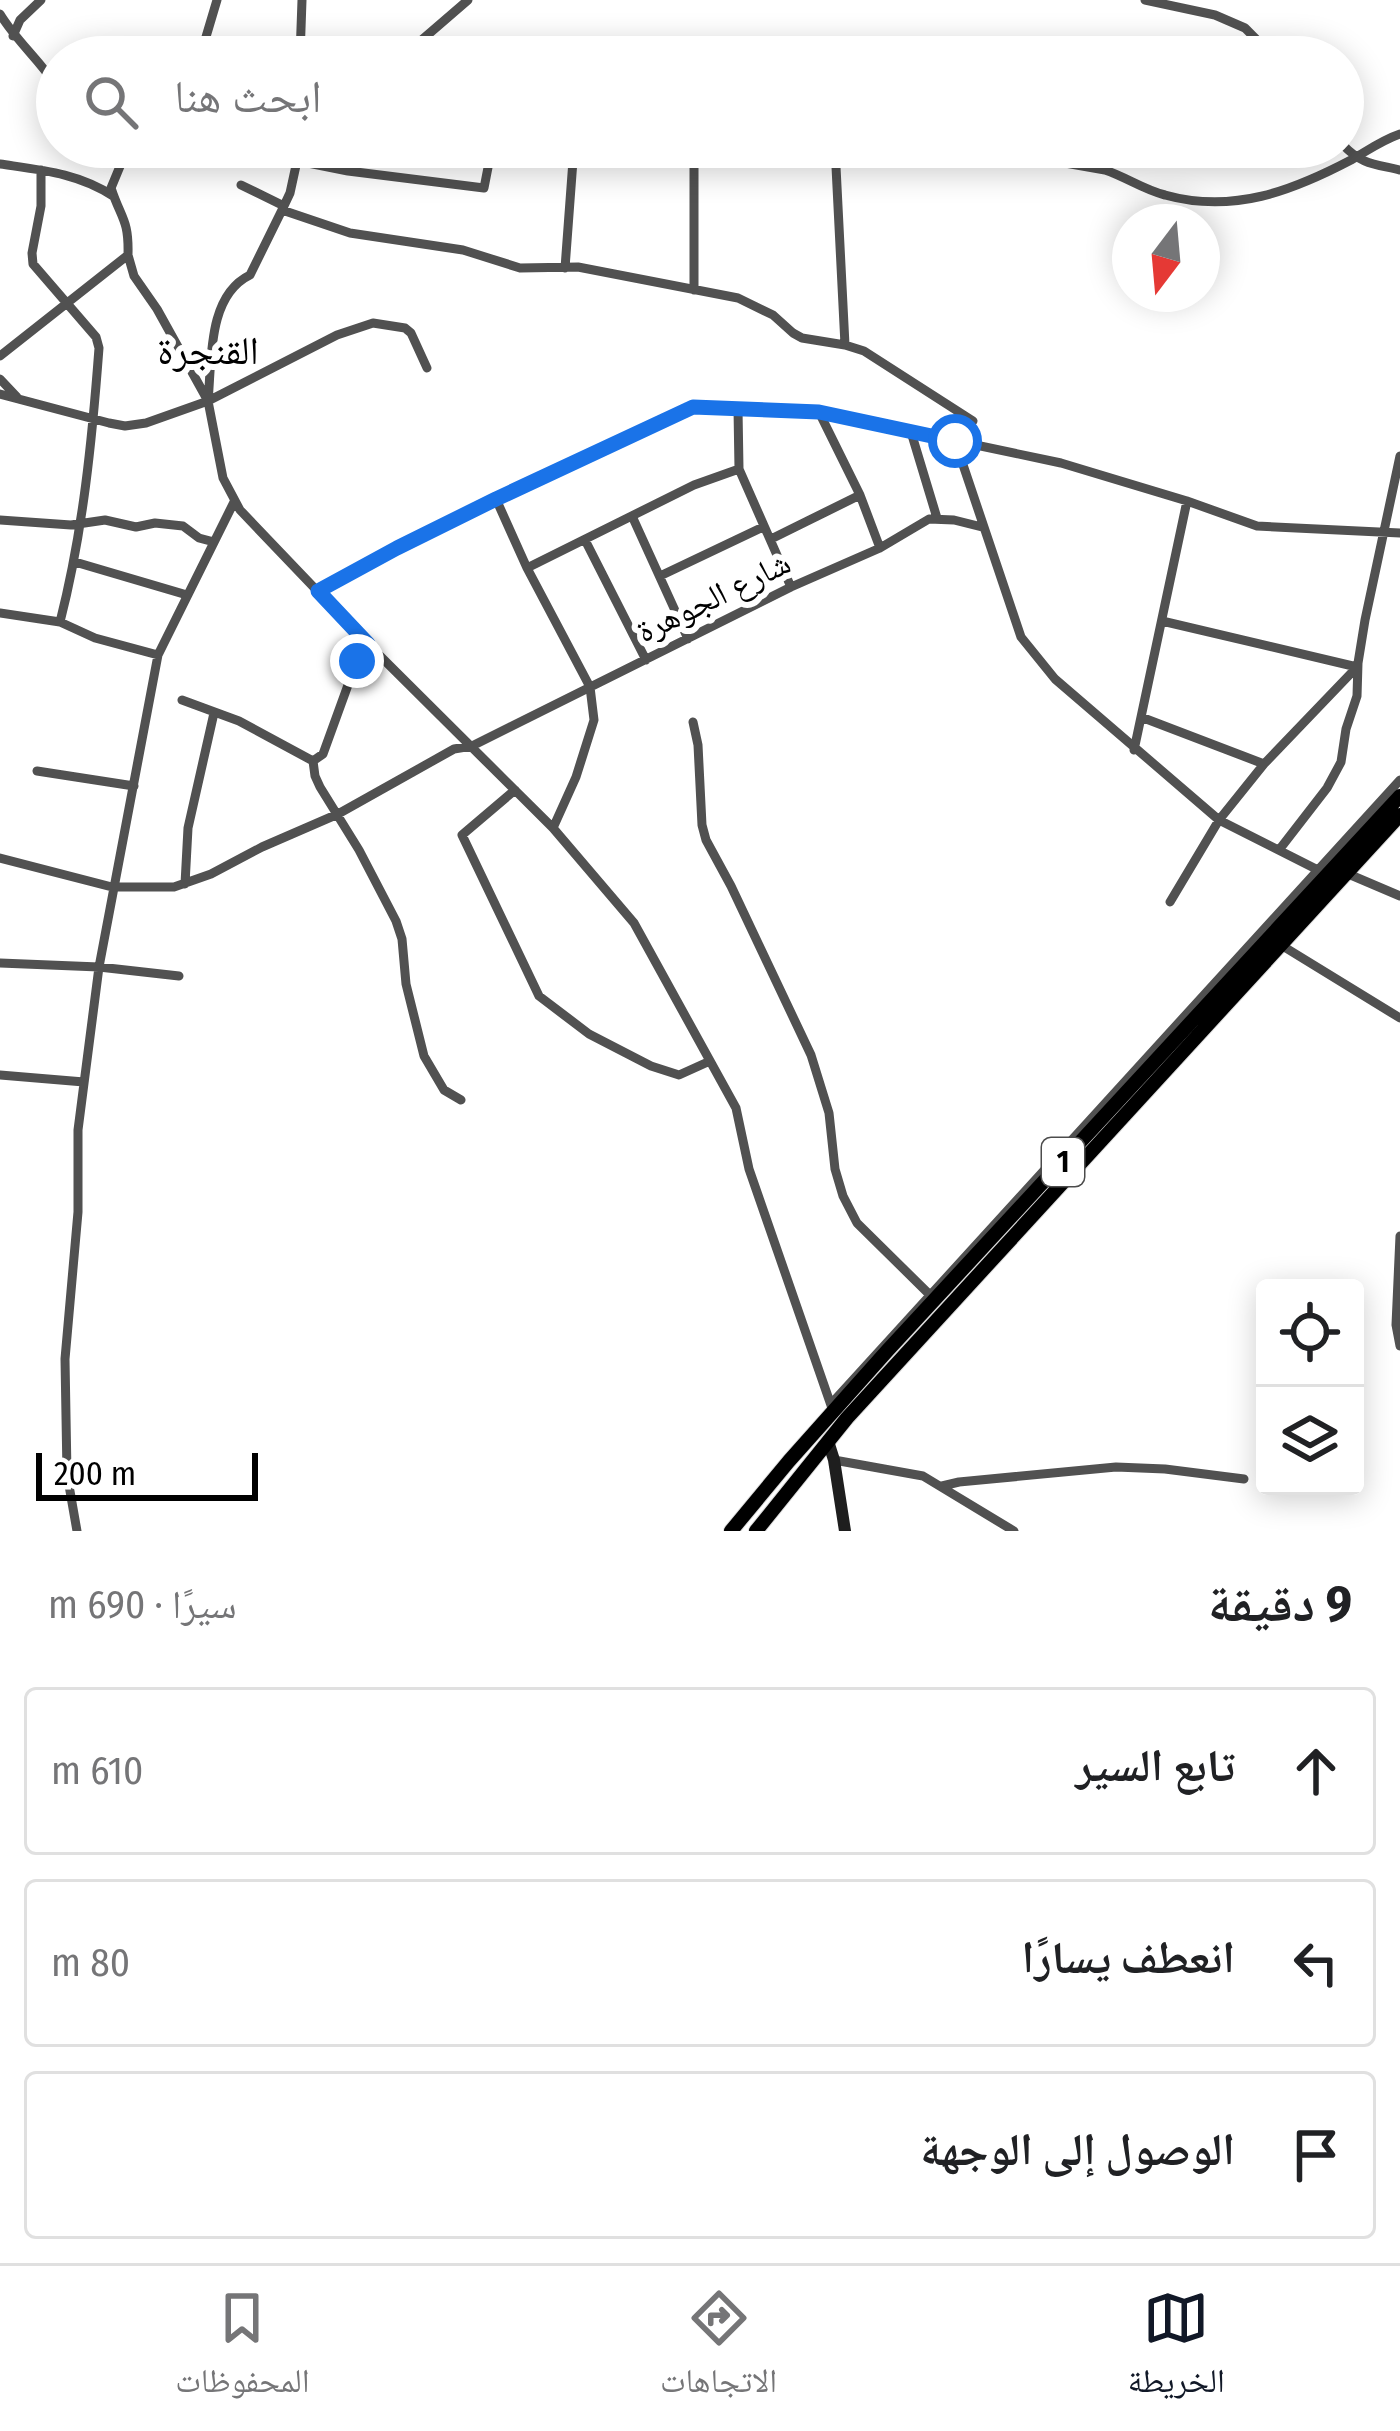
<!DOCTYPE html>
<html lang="ar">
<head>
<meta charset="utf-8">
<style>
	body { margin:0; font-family:"Fira Sans Condensed","Noto Naskh Arabic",sans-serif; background:#f6f6f6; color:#202124; direction:rtl }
	.controls { position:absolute; right:36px; bottom:36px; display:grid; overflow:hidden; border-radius:12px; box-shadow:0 6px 30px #0003 }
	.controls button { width:108px; height:108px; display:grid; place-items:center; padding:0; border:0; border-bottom:3px solid #e0e0e0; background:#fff; color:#202124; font:60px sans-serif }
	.compass { position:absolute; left:1112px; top:204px; width:108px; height:108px; border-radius:50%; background:#fff; box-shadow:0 6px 30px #0003; rotate:196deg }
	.scale { position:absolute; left:36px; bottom:30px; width:222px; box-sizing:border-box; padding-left:12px; border:6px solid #000; border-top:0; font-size:33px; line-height:42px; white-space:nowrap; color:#000; -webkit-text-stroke:9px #fff; paint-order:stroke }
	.stop { position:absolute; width:36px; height:36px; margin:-27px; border:9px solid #1a73e8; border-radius:50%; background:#fff }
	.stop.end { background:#1a73e8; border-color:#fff; box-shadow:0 3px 12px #0008 }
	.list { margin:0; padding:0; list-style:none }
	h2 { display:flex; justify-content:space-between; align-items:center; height:156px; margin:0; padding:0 48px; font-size:51px }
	h2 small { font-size:39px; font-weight:400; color:#757577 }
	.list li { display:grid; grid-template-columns:78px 1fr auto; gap:36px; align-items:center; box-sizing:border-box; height:168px; margin:0 24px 24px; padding:0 24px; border:3px solid #e0e0e0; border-radius:12px }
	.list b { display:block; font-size:45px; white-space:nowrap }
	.list em { font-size:39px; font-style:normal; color:#757577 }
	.icon { flex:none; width:66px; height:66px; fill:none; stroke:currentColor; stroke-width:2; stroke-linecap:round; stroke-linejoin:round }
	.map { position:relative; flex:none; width:1400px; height:1531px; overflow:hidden; direction:ltr }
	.search { position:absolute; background:#fff; box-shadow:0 6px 30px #0003; left:36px; right:36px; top:36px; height:132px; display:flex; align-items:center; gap:30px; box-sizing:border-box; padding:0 42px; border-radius:66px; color:#757577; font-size:45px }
	.sheet { height:732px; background:#fff }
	nav { display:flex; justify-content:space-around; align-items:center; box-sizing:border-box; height:168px; border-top:3px solid #e0e0e0; background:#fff; font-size:33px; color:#757577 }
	nav a { display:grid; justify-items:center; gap:6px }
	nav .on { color:#111827 }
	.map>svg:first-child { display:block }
</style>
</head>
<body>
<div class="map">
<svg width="1400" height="1531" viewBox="0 0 1400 1531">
	<rect width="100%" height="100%" fill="#fff"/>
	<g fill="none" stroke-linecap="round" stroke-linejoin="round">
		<g stroke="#dbdbdb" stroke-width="16">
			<path id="primary" d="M 731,1531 L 789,1461 L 887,1351 L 1400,796
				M 756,1531 L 847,1418 L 1400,815"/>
		</g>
		<path stroke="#515151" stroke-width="9" d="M 1145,0 L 1215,15 L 1245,28 L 1274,57
			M 0,14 C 17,42 40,60 57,87
			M 13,36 L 20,20 L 41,0
			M 200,57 L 217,0
			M 300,57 L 302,0
			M 402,57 L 468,0
			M 1343,145 C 1362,165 1375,164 1400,170
			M 835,147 L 845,345
			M 973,147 L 1105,170 C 1126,177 1144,190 1165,195 C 1233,214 1292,191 1351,160 C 1367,151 1382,140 1400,134
			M 298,161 L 348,171 L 484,188 L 492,147
			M 0,164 C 41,170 78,173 113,196
			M 41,170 L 41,206 L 32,253 L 33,264 L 96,337 L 99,348 C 92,441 83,532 60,622
			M 241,185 L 284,206
			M 282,210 L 290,193 L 300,147
			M 128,255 C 129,219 121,219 111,188 L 128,147
			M 565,268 L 574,147
			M 694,290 L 694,147
			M 0,356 L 128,255 L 134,276 L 157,309 L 208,401 L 223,478 L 240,510 L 368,644 L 553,828 L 634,923 L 736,1108 L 749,1169 L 833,1411
			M 0,379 L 17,397
			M 0,394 L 109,423 L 125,426 L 146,423 L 208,401 L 337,335 L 373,323 L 405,328 L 411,333 L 427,368
			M 208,401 C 212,361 207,296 250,275 L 282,210 L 350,233 L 463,250 L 520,268 L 578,267 L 738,298 L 773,315 L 793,333 L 802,338 L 845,345 L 864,351 L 973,421
			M 738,409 L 739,469 L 791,587
			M 819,412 L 860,495 L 880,548
			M 911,432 L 937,518
			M 955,441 L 1021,637 L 1055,679 L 1219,820 L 1318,870
			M 496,499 L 527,568 L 590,687 L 594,720 L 576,777 L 553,828
			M 632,516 L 688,639
			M 0,520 L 71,525 L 105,520 L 136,527 L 155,523 L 183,526 L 199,538 L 214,542
			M 771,539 L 860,495
			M 585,540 L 646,660
			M 75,562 L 187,595
			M 527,568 L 694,485 L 739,469
			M 660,576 L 763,527
			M 318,591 L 397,547 L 496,499 L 693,407 L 819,412 L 1061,463 L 1187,501 L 1257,526 L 1400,533
			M 0,613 L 60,622 L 95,638 L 158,655
			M 1162,621 L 1357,667
			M 182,700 L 239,721 L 313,761
			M 1141,717 L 1264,764
			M 693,722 L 698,745 L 702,825 L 706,840 L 731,886 L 811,1055 L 829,1113 L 835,1169 L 843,1196 L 857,1223 L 929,1294
			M 1134,750 L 1187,501
			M 313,761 L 315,776 L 320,787 L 359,850 L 396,921 L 402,939 L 406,984 L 424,1056 L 444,1090 L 461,1100
			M 313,761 L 323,754 L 352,674 L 368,644
			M 37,771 L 134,786
			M 515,790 L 462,835 L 539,996 L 589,1034 L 651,1066 L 679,1075 L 710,1061
			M 1279,850 L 1327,788 L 1341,762 L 1346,729 L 1357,696 L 1358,663 L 1365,620 L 1400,456
			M 0,858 L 112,887 L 174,887 L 211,874 L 262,847 L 338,814 L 454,749 L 472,746 L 791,587 L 880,548 L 929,519 L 954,520 L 982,527
			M 1346,873 L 1400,896
			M 185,884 L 188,828 L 214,713
			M 1170,902 L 1219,820 L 1264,764 L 1357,667
			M 1281,945 L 1400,1018
			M 0,963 L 99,967 L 179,976
			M 0,1075 L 84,1082
			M 1400,1236 L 1396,1325 L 1400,1346
			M 831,1404 L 1400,780
			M 834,1460 L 923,1476 L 1014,1531
			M 942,1486 L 959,1482 L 1116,1467 L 1165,1469 L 1244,1479
			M 77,1531 L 67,1474 L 65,1359 L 78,1212 L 78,1130 L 99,967 L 158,655 L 234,502"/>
		<path stroke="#1e1e1e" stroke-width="12" d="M 828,1441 L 834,1460 L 845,1531"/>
		<use href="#primary" stroke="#000" stroke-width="14"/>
	</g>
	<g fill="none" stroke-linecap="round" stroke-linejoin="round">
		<path stroke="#1a73e8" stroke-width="15" d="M 357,661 L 368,644 L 318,591 L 397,548 L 496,499 L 693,407 L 819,412 L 955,441"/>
	</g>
	<g text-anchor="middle" stroke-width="12" stroke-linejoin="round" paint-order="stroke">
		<rect fill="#fff" stroke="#4c4c4c" stroke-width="3" x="1042" y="1138" width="42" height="48" rx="9"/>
		<g font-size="30" font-weight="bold" fill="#000">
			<text x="1063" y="1172">1</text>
		</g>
		<g font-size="33" fill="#000" stroke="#fff">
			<text transform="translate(713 596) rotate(-26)" y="12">شارع الجوهرة</text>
		</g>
		<g font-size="39" fill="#000" stroke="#fff">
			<text x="208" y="364">القنجرة</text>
		</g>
	</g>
</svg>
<div class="controls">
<button><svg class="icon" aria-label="locate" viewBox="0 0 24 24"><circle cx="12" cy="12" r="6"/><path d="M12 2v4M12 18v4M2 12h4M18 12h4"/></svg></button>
<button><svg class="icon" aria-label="layers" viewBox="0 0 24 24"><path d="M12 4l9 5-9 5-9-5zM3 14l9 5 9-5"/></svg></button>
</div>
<svg class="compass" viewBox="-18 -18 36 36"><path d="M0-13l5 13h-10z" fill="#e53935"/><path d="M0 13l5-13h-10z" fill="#757577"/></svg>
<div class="scale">200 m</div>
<div class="stop" style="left:955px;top:441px"></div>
<div class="stop end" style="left:357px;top:661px"></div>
<div class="search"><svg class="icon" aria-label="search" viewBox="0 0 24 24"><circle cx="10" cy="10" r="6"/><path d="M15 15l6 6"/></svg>ابحث هنا</div>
</div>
<section class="sheet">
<h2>9 دقيقة<small>سيرًا · 690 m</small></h2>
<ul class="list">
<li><svg class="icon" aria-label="ahead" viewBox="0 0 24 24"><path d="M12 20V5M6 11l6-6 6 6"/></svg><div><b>تابع السير</b></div><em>610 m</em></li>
<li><svg class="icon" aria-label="left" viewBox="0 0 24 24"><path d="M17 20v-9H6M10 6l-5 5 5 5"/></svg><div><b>انعطف يسارًا</b></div><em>80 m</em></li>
<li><svg class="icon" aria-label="arrive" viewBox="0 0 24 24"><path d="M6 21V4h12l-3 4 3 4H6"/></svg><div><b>الوصول إلى الوجهة</b></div></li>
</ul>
</section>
<nav>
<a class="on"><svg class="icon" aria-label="map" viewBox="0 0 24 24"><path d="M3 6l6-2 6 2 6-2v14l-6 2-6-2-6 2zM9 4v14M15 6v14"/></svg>الخريطة</a>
<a><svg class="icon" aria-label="directions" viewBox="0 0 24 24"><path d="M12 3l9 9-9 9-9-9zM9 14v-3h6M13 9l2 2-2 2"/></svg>الاتجاهات</a>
<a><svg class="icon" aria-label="saved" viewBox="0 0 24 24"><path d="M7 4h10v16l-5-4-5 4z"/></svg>المحفوظات</a>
</nav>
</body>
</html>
